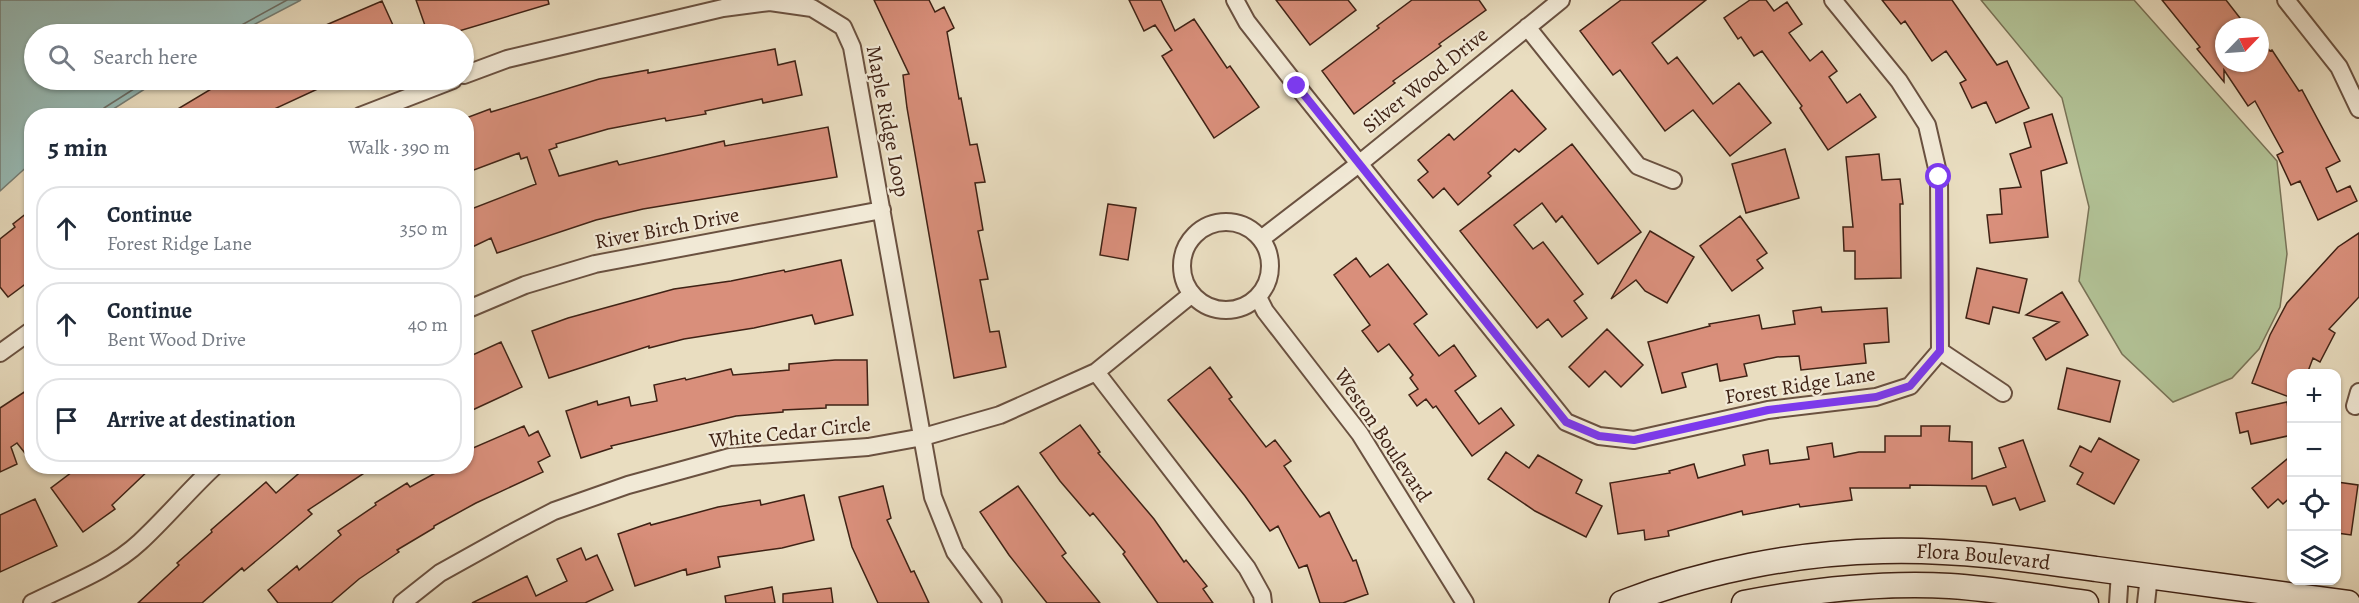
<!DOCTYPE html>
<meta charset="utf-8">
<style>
body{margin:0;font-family:Alegreya,serif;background:#f2f2f3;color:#1f2937}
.controls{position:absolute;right:18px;bottom:18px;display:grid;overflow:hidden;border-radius:12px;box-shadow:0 2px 4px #0004}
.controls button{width:54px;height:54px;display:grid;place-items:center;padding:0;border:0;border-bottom:2px solid #e0e1e3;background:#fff;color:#1f2937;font:30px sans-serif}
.compass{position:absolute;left:2215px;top:18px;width:54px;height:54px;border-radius:50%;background:#fff;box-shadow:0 2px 4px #0004;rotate:65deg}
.stop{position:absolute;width:18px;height:18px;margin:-14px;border:4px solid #7c3aed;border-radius:50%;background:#fff}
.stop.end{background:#7c3aed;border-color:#fff;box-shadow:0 2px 6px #0008}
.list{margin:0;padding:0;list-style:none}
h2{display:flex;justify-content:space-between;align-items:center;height:78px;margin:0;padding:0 24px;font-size:26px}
h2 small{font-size:20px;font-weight:400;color:#747a83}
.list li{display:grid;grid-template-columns:39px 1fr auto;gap:18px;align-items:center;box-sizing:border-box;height:84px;margin:0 12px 12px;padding:0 12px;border:2px solid #e0e1e3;border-radius:24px}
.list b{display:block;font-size:22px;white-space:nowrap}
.list p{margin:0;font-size:20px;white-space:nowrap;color:#747a83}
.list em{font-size:20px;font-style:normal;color:#747a83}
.icon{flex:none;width:33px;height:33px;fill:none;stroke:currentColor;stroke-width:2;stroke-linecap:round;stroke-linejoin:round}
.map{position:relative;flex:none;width:2359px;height:603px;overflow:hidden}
.search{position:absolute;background:#fff;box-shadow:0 2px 4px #0004;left:24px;top:24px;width:450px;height:66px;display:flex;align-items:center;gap:15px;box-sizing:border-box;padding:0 21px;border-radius:33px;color:#747a83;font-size:22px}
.panel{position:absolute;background:#fff;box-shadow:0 2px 4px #0004;left:24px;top:108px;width:450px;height:366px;border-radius:24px}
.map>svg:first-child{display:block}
</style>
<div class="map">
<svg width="2359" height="603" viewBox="0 0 2359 603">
<rect width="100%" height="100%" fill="#e9ddc0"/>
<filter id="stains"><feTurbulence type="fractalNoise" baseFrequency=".00333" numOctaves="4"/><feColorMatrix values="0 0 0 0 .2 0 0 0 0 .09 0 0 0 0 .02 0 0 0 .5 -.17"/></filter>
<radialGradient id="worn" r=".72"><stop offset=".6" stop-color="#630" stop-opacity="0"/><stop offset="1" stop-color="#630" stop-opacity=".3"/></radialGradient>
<path fill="#b2c296" stroke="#787256" stroke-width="1.5" d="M 1981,0 L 2134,0 L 2277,161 L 2287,254 L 2280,307 L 2259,349 L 2232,378 L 2173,402 L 2122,354 L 2079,281 L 2089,207 L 2062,98 Z"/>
<path fill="#97bbb6" stroke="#747e76" stroke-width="1.5" d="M 0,0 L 301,0 L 236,34 L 34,34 L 34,80 L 159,80 L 104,115 L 32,116 L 31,163 L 0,191 Z"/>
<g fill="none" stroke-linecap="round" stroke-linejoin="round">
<path stroke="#6b6e66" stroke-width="1.5" d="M 235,34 L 238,27 L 287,0
M 102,116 L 104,108 L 148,80"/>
</g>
<path fill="#d98f7b" stroke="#3f2215" stroke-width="1.5" d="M 416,0 L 548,0 L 549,4 L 449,34 L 428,34 Z
M 874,0 L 929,0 L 935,12 L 944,7 L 954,28 L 947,32 L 959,99 L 961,98 L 970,145 L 977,144 L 985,182 L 975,183 L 983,230 L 978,231 L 988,279 L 980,280 L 990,332 L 999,331 L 1006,367 L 954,378 L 907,108 L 903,75 L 909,74 Z
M 1129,0 L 1161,0 L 1175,31 L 1194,19 L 1227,68 L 1230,66 L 1259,107 L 1214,138 L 1162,56 L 1172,50 L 1155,25 L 1144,31 Z
M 1276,0 L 1348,0 L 1356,10 L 1310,45 Z
M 1412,0 L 1479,0 L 1486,10 L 1439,44 L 1441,46 L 1393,81 L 1395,83 L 1354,114 L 1322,71 L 1379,28 L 1377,26 Z
M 1621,0 L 1706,0 L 1652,43 L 1668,64 L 1677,57 L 1713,104 L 1739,83 L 1771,123 L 1730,156 L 1693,110 L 1665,131 L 1620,70 L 1613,75 L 1580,31 Z
M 1750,0 L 1766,0 L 1774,11 L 1787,2 L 1802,24 L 1789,33 L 1810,61 L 1822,51 L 1837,71 L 1829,77 L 1847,103 L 1860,94 L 1876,117 L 1828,150 L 1800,108 L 1802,106 L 1762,51 L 1754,56 L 1741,37 L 1738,39 L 1724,18 Z
M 1882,0 L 1952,0 L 1997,65 L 2007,61 L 2029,108 L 1996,123 L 1986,102 L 1972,108 L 1960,83 L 1966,80 L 1946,51 L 1932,61 L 1905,21 L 1901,24 Z
M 2162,0 L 2226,0 L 2247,27 L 2224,27 L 2224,63 L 2260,63 L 2260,39 L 2270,51 L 2272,50 L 2299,91 L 2302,90 L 2340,161 L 2326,168 L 2337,192 L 2350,186 L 2357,201 L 2318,220 L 2300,181 L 2291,185 L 2277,155 L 2283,152 L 2255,101 L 2248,106 L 2224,70 L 2224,82 L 2197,49 L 2200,47 Z
M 382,1 L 397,34 L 305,34 Z
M 775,49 L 778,65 L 795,61 L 802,95 L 763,103 L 762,99 L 705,111 L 706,114 L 666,121 L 665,118 L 608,129 L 556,144 L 557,147 L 549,150 L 559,176 L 617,161 L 619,165 L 724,141 L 725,146 L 828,127 L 837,177 L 643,209 L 596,220 L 497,253 L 491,238 L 466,250 L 466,211 L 536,184 L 527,157 L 521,159 L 519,153 L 466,173 L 466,118 L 490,109 L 491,112 L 599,79 L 648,70 L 648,73 Z
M 218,80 L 337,80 L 272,110 L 273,112 L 266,116 L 166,116 L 213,88 L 211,83 Z
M 1512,90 L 1546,129 L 1519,152 L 1515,149 L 1488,173 L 1491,176 L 1458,205 L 1444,188 L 1433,198 L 1418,180 L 1428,172 L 1418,160 L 1449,134 L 1454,140 Z
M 2052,114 L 2067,163 L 2041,171 L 2048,237 L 1990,243 L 1987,215 L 2002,214 L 2000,189 L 2021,187 L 2010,154 L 2031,147 L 2024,123 Z
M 1572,144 L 1641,232 L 1598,264 L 1562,216 L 1556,222 L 1542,203 L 1514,225 L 1533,249 L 1543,242 L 1583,294 L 1574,301 L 1587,318 L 1562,337 L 1548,319 L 1537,328 L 1460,231 Z
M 1785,149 L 1799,198 L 1746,213 L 1732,164 Z
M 1879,154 L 1882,180 L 1900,179 L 1903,204 L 1900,204 L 1901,278 L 1855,279 L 1855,251 L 1844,251 L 1843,227 L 1853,227 L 1846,157 Z
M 1108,204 L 1136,208 L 1128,260 L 1100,255 Z
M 32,209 L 32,279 L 8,297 L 0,287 L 0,239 L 15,227 L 13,224 Z
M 1740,216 L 1767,253 L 1757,260 L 1763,268 L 1732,291 L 1700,246 Z
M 1650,231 L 1694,257 L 1667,303 L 1645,291 L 1636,280 L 1611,299 Z
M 2359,233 L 2359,297 L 2329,329 L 2335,333 L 2320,362 L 2313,358 L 2307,374 L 2292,374 L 2292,398 L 2252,383 L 2270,335 L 2287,303 L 2338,247 Z
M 1356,258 L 1370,277 L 1388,264 L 1427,314 L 1414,324 L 1439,356 L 1454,345 L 1476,376 L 1455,391 L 1479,424 L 1501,408 L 1514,425 L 1472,456 L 1436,406 L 1433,408 L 1426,399 L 1417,406 L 1409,395 L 1418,389 L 1410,378 L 1413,375 L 1389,344 L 1378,352 L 1362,331 L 1370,325 L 1334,275 Z
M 841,260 L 853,315 L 815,324 L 812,315 L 754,328 L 684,339 L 649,348 L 649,346 L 549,378 L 532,331 L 568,318 L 674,289 L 731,281 L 784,270 L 785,272 Z
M 1977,268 L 2027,279 L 2019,313 L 1993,307 L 1989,324 L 1966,318 Z
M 2062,292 L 2088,335 L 2046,360 L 2033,338 L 2059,322 L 2026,315 Z
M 1821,307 L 1822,312 L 1887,308 L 1889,342 L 1864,344 L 1866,363 L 1801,370 L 1799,356 L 1777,357 L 1744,364 L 1747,376 L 1720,381 L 1717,364 L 1682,373 L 1686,387 L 1662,393 L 1648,342 L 1710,326 L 1709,324 L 1759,315 L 1762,329 L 1795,324 L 1793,311 Z
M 1607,329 L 1643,365 L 1621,387 L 1605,371 L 1589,387 L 1569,367 Z
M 501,342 L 522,387 L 466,413 L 466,358 Z
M 835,360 L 867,360 L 868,405 L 826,405 L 826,408 L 783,410 L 783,412 L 736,416 L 611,446 L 612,448 L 581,458 L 566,411 L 597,401 L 598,405 L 629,397 L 631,406 L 657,401 L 654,385 L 685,378 L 686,380 L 731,369 L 733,375 L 789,370 L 789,364 Z
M 1210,367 L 1232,397 L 1229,399 L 1266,447 L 1275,440 L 1291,461 L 1284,466 L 1320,517 L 1329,512 L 1353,561 L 1356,560 L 1368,594 L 1343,603 L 1320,603 L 1307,565 L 1299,568 L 1278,526 L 1270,531 L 1245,496 L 1168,400 Z
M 2067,368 L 2120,381 L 2110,422 L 2058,409 Z
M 32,387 L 32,462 L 17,443 L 11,447 L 17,464 L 0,472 L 0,408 Z
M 2287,402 L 2292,435 L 2251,444 L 2248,431 L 2240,433 L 2236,413 Z
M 1080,425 L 1100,452 L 1098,453 L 1154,519 L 1184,562 L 1186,560 L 1207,586 L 1203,589 L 1213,603 L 1158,603 L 1123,554 L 1125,552 L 1093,513 L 1090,516 L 1060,481 L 1040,453 Z
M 524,426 L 529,436 L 538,431 L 550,456 L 538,462 L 543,472 L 476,503 L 434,526 L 434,528 L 397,550 L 399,552 L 359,579 L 331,603 L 278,603 L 268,590 L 297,566 L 299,570 L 341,535 L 338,531 L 376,505 L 375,503 L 407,483 L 410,487 L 448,466 L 466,466 L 466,451 Z
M 1921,426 L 1950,426 L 1949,441 L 1972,442 L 1972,479 L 2006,467 L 1999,448 L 2023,440 L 2045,501 L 2020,510 L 2015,498 L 1993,505 L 1986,486 L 1910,485 L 1910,488 L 1850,488 L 1852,500 L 1800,507 L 1799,504 L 1743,515 L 1742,511 L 1668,531 L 1669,536 L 1645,540 L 1644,530 L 1618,534 L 1610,483 L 1670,473 L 1669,471 L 1694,464 L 1698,478 L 1745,465 L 1743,455 L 1768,450 L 1770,464 L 1809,459 L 1807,447 L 1832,443 L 1834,457 L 1859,452 L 1885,452 L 1885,436 L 1921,436 Z
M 2099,438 L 2139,460 L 2114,504 L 2077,484 L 2083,473 L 2070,466 L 2080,446 L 2091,452 Z
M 1506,452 L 1529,468 L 1538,455 L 1582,480 L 1576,493 L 1602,506 L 1586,537 L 1535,511 L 1488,479 Z
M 2292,455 L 2292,496 L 2283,504 L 2278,499 L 2268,508 L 2252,488 Z
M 80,466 L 153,466 L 112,505 L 115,509 L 83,532 L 51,488 Z
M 293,466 L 375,466 L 308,510 L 312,514 L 244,571 L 242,568 L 202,603 L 138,603 L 179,565 L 177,563 L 212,532 L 211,530 L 266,482 L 276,493 L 298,474 Z
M 2337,482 L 2358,485 L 2351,535 L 2337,533 Z
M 883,486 L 891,518 L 887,520 L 911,572 L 914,571 L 929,603 L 878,603 L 852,547 L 839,497 Z
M 1018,486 L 1066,553 L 1062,556 L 1100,603 L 1047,603 L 1009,555 L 980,512 Z
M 804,495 L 814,540 L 782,548 L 718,557 L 720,567 L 687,575 L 686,569 L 635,586 L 618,534 L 650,523 L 651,525 L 718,507 L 760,500 L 761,505 Z
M 35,499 L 57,546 L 0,572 L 0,515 Z
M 581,548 L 586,560 L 597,555 L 613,590 L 585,603 L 472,603 L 527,576 L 536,596 L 567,581 L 557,559 Z
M 772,587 L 775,603 L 726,603 L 725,596 Z
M 831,588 L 833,603 L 783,603 L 783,594 Z"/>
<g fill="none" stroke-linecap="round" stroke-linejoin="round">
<g stroke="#6a5140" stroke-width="20">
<path id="street" d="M 1235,0 L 1247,22 L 1297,86 L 1566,422 L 1599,436 L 1634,440 L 1768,410 L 1876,397 L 1910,386 L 1940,351 L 1939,177 L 1927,125 L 1899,81 L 1833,0
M 2286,0 L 2339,67 L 2359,109
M 1527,27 L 1638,166 L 1673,180
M 464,75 L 507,59 L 723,8 L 770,2 L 812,8 L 843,27 L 852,47 L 933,497 L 955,552 L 993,603
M 360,116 L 453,80
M1182 266a44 44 0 1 1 88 0a44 44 0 1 1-88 0Z
M 1261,239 L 1360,163 L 1561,0
M 1258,297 L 1265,311 L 1360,434 L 1465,603
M 466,310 L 525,285 L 595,264 L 882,210
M 1940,351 L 2003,393
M 0,353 L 32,330
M 1096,372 L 1247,568 L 1262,595 L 1263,603
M 2355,406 L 2359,392
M 32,603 C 68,585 110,570 140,542 C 166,518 189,490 215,466
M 402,603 L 440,573 L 510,534 L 554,511 L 628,485 L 730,457 L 868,447 L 923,437 L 1000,415 L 1096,372 L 1192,294
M 2118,603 L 2120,572
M 2146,603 L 2149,576"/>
</g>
<g stroke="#3f2215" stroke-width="27">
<g id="secondary">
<path id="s1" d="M 1622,603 C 1704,571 1795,553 1883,551 C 1955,549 2025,559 2096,569 C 2180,580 2264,592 2348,603"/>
<path d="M 1744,603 C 1812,590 1881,582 1950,586 C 1995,589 2041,597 2086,603"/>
</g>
</g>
<use href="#street" stroke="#f1e9d6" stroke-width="16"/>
<use href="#secondary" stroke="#f1e9d6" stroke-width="24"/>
</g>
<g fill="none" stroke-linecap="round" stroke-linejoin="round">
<path stroke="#7c3aed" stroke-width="8" d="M 1297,86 L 1566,422 L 1599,436 L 1634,440 L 1768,410 L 1876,397 L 1910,386 L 1940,351 L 1939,177"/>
</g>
<g text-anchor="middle" stroke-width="4.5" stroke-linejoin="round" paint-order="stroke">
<g font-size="21" fill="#3f2215" stroke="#f1e9d6">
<text transform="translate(1425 80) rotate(-39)" y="7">Silver Wood Drive</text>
<text transform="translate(888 121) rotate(79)" y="7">Maple Ridge Loop</text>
<text transform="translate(667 228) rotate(-11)" y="7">River Birch Drive</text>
<text transform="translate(1800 385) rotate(-9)" y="7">Forest Ridge Lane</text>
<text transform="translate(790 432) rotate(-6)" y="7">White Cedar Circle</text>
<text transform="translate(1383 435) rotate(56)" y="7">Weston Boulevard</text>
<text dy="7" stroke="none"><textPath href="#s1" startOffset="368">Flora Boulevard</textPath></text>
</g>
</g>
<rect width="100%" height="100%" filter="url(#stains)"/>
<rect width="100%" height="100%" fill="url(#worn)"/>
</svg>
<div class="controls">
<button>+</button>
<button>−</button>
<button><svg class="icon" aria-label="locate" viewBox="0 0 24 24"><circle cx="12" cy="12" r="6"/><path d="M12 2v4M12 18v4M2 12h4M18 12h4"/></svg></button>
<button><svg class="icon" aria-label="layers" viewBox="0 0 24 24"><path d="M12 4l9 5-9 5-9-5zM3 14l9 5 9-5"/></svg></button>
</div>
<svg class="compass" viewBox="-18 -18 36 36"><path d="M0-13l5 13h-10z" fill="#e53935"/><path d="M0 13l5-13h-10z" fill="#747a83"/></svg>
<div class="stop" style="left:1939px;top:177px"></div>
<div class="stop end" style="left:1297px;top:86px"></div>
<div class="search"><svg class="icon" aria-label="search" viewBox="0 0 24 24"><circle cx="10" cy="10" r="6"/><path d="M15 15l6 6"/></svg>Search here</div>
<section class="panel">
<h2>5 min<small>Walk · 390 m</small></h2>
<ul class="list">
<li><svg class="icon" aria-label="ahead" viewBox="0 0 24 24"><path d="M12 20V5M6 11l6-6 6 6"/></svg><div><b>Continue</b><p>Forest Ridge Lane</p></div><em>350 m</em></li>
<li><svg class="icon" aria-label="ahead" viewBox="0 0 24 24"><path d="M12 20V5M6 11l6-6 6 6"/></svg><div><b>Continue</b><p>Bent Wood Drive</p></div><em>40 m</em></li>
<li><svg class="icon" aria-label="arrive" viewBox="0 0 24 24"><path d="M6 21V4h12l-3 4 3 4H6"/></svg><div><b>Arrive at destination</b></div></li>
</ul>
</section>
</div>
